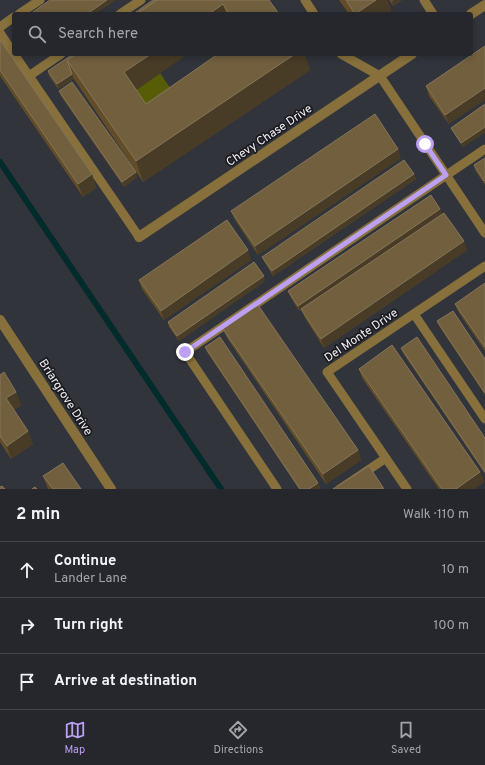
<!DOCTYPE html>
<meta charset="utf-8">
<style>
body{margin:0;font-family:Overpass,sans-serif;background:#323338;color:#f1f3f6}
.stop{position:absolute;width:12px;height:12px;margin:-9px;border:3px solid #bca0f2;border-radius:50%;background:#fff}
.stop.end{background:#bca0f2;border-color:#fff;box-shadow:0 1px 4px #0008}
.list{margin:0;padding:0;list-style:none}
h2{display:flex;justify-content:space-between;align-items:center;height:52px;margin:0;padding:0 16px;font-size:17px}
h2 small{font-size:13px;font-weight:400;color:#a4a5a9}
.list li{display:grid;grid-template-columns:26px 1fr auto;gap:12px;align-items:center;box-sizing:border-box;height:56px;padding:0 16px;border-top:1px solid #424448}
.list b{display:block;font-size:15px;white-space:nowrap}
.list p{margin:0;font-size:13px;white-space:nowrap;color:#a4a5a9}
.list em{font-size:13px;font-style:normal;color:#a4a5a9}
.icon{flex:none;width:22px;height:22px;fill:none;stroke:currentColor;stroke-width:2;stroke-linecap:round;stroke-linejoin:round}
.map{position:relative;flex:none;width:485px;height:489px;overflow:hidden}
.search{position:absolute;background:#26272c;box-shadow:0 2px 6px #0003;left:12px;right:12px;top:12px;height:44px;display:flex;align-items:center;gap:10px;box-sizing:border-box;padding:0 14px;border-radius:4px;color:#a4a5a9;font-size:15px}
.sheet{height:220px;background:#26272c}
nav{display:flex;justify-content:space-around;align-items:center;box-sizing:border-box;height:56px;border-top:1px solid #424448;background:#26272c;font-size:11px;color:#a4a5a9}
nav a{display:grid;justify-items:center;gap:2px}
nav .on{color:#bca0f2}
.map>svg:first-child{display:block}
</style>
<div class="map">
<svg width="485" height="489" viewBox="0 0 485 489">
<rect width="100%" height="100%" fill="#32343b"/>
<path fill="#575c06" d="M 160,73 L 181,104 L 154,124 L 132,93 Z"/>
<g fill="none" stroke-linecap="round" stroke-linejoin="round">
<path stroke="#022b2c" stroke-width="6" d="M 0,162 L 221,489"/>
<path stroke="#87703c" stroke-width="9" d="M 305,0 L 314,14
M 424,0 L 433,14
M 19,14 L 40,0
M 120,14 L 141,0
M 0,27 L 14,17
M 0,33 L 14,54
M 14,54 L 139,237
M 341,54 L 380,76 L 485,233
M 29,76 L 61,54
M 414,314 L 485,419
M 277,489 L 185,352 L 485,149
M 340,489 L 386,458
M 407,489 L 327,372 L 485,266"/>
<path stroke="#87703c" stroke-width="10" d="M 471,14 L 485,5
M 139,237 L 412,54
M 0,320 L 111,489"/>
</g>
<path fill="#624d28" d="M 269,0 L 279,14 L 133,14 Z
M 339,0 L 387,0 L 392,14 L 349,14 Z
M 389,0 L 402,0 L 393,6 Z
M 0,40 L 92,174 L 96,188 L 83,197 L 0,76 Z
M 485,46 L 449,124 L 429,96 L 426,86 Z
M 73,54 L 136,89 L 146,104 L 218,54 L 304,54 L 310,70 L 143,182 L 74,79 L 58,89 L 49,76 L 48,71 Z
M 59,91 L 137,177 L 124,187 L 61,96 Z
M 485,104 L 463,147 L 453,132 L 451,128 Z
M 401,158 L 258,255 L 235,220 L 231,211 Z
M 485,158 L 485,185 L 475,170 L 474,165 Z
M 414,174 L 416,179 L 273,276 L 264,261 L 262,257 Z
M 440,209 L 442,214 L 365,266 L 467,250 L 324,348 L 305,318 L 301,309 L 299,311 L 290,296 L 288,291 Z
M 251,260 L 164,320 L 142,289 L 139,280 Z
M 265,281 L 179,341 L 169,327 L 168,322 Z
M 485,283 L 485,351 L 459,313 L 455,304 Z
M 437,321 L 485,359 L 485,395 L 439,326 Z
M 223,329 L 358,450 L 361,460 L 326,484 L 227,338 Z
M 205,347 L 318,483 L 320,488 L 318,489 L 299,489 L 207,352 Z
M 401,348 L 485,438 L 485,474 L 403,353 Z
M 359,369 L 480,472 L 484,482 L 473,489 L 439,489 L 362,378 Z
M 0,375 L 16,392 L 21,405 L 14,410 L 33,444 L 11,459 L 0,442 Z
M 43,476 L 81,489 L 48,489 Z"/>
<path fill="#483c26" d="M 107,0 L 116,0 L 95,14 L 87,14 Z
M 376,0 L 387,0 L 392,14 L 355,14 Z
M 394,0 L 402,0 L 393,6 L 392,2 Z
M 223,4 L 226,14 L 209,14 Z
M 151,54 L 188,54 L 132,93 L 124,72 Z
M 295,54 L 304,54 L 310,70 L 143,182 L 136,161 Z
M 72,74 L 74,79 L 58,89 L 57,84 Z
M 485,88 L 485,100 L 449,124 L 445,115 Z
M 485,127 L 485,133 L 463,147 L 461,143 Z
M 398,149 L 401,158 L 258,255 L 255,246 Z
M 136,172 L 137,177 L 124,187 L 122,182 Z
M 92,174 L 96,188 L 83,197 L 78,184 Z
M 414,174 L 416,179 L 273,276 L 272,271 Z
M 440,209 L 442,214 L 299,311 L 298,306 Z
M 464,241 L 467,250 L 324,348 L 321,339 Z
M 248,250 L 251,260 L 164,320 L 161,311 Z
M 264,276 L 265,281 L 179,341 L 177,336 Z
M 16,392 L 21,405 L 11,412 L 6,398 Z
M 28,431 L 33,444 L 11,459 L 7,446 Z
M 358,450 L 361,460 L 326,484 L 323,474 Z
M 480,472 L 484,482 L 473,489 L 456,489 Z
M 318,483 L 320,488 L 318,489 L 309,489 Z"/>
<path fill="#715f3e" stroke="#85765b" d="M 50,0 L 107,0 L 87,14 L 30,14 Z
M 153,0 L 157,0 L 136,14 L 133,14 Z
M 157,0 L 269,0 L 279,14 L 229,14 L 223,4 L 209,14 L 136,14 Z
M 346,0 L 376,0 L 355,14 Z
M 0,40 L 92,174 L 78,184 L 0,70 Z
M 485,46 L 485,88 L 445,115 L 426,86 Z
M 73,54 L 76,54 L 67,60 L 72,74 L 57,84 L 48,71 Z
M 76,54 L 151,54 L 124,72 L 146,104 L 218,54 L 295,54 L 136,161 L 67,60 Z
M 72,82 L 136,172 L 122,182 L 59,91 Z
M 485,104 L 485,127 L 461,143 L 451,128 Z
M 375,114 L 398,149 L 255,246 L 231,211 Z
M 485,158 L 485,180 L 484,181 L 474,165 Z
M 404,160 L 414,174 L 272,271 L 262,257 Z
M 431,195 L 440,209 L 298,306 L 288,291 Z
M 444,213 L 464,241 L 321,339 L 301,309 Z
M 227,220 L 248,250 L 161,311 L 139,280 Z
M 254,262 L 264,276 L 177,336 L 168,322 Z
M 485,283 L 485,347 L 455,304 Z
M 258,305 L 358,450 L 323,474 L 223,329 Z
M 453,311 L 485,359 L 485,393 L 437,321 Z
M 220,337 L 318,483 L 309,489 L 300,489 L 205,347 Z
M 417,337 L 485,438 L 485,472 L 401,348 Z
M 392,345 L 480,472 L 456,489 L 442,489 L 359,369 Z
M 4,372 L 16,392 L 6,398 L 28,431 L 7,446 L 0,436 L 0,375 Z
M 63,463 L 81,489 L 53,489 L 43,476 Z
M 369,466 L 384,489 L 333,489 Z
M 2,486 L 5,489 L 0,489 L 0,487 Z
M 35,487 L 37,489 L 32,489 Z"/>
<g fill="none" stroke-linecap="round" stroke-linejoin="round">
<path stroke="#bca0f2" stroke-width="5" d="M 185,352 L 446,175 L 425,144"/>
</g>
<g text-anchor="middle" stroke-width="3.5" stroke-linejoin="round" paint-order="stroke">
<g font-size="12" fill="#f0f1f6" stroke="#1b1b1f">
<text transform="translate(269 135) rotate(-34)" y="4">Chevy Chase Drive</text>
<text transform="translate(361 335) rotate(-34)" y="4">Del Monte Drive</text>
<text transform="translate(66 397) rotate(57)" y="4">Briargrove Drive</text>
</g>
</g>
</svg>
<div class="stop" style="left:425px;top:144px"></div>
<div class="stop end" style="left:185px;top:352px"></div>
<div class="search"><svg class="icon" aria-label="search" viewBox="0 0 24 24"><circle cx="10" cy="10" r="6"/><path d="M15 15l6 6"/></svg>Search here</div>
</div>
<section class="sheet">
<h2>2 min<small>Walk · 110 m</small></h2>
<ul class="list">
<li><svg class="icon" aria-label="ahead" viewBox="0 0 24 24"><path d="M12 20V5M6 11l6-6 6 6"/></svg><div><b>Continue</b><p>Lander Lane</p></div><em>10 m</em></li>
<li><svg class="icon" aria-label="right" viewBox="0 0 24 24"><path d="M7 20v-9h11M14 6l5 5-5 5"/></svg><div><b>Turn right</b></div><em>100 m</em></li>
<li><svg class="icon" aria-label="arrive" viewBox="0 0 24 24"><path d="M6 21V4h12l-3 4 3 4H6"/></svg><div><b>Arrive at destination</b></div></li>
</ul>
</section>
<nav>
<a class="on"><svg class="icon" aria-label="map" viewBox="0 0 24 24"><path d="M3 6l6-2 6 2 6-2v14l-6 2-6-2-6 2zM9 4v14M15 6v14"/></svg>Map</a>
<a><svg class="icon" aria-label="directions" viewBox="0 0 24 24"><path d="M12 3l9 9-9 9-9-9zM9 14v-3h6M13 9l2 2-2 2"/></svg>Directions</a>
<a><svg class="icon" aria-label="saved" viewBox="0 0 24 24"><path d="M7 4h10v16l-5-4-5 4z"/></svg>Saved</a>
</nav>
